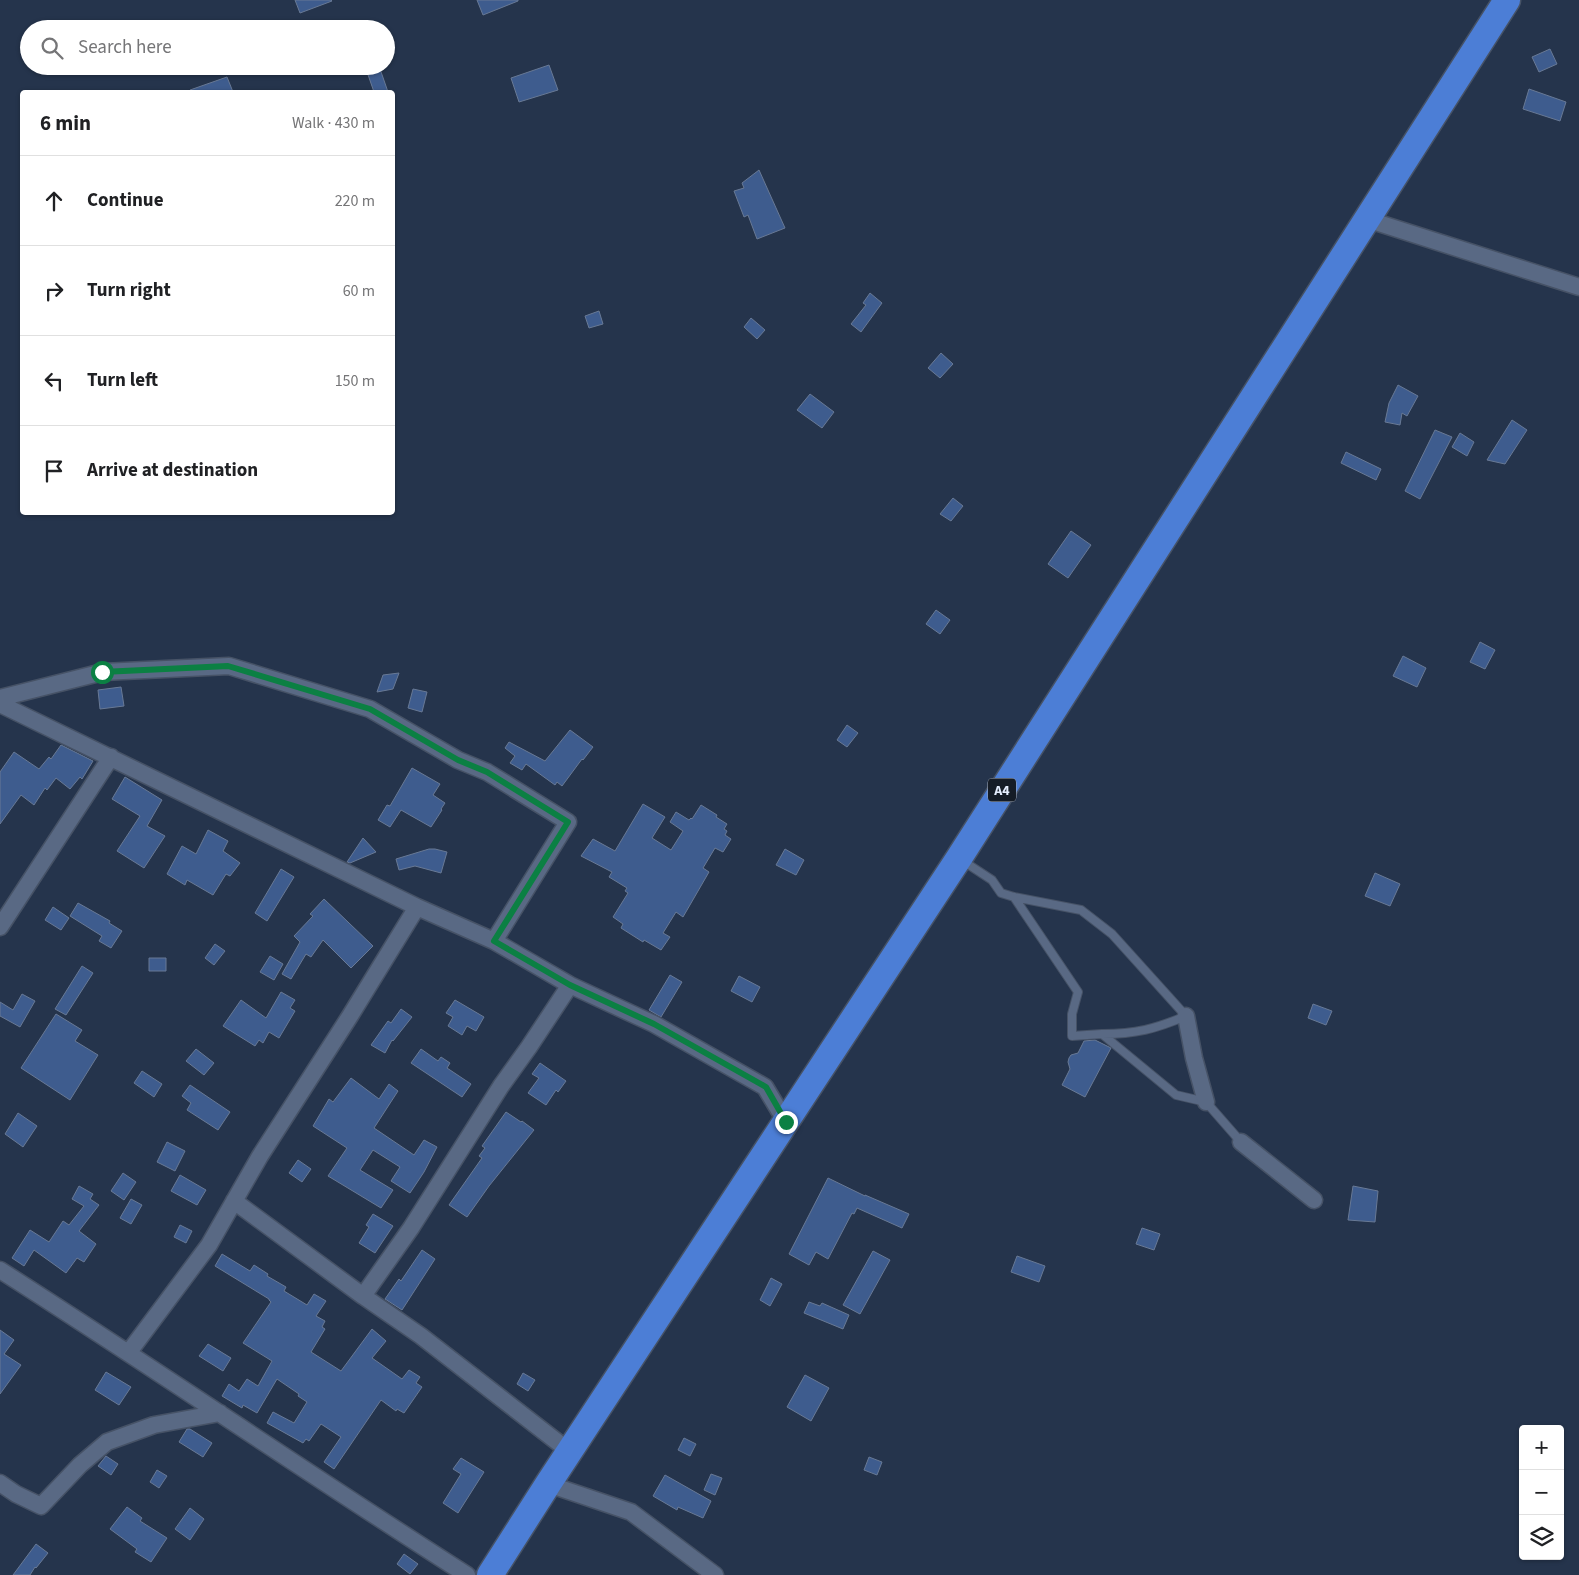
<!DOCTYPE html>
<meta charset="utf-8">
<style>
body{margin:0;font-family:"Source Sans 3",sans-serif;background:#f2f2f2;color:#202124}
.controls{position:absolute;right:15px;bottom:15px;display:grid;overflow:hidden;border-radius:5px;box-shadow:0 1px 4px #0004}
.controls button{width:45px;height:45px;display:grid;place-items:center;padding:0;border:0;border-bottom:1px solid #e0e0e0;background:#fff;color:#202124;font:25px sans-serif}
.stop{position:absolute;width:15px;height:15px;margin:-11px;border:4px solid #0b8043;border-radius:50%;background:#fff}
.stop.end{background:#0b8043;border-color:#fff;box-shadow:0 1px 5px #0008}
.list{margin:0;padding:0;list-style:none}
h2{display:flex;justify-content:space-between;align-items:center;height:65px;margin:0;padding:0 20px;font-size:21px}
h2 small{font-size:16px;font-weight:400;color:#757577}
.list li{display:grid;grid-template-columns:32px 1fr auto;gap:15px;align-items:center;box-sizing:border-box;height:90px;padding:0 20px;border-top:1px solid #e0e0e0}
.list b{display:block;font-size:19px;white-space:nowrap}
.list em{font-size:16px;font-style:normal;color:#757577}
.icon{flex:none;width:28px;height:28px;fill:none;stroke:currentColor;stroke-width:2;stroke-linecap:round;stroke-linejoin:round}
.map{position:relative;flex:none;width:1579px;height:1575px;overflow:hidden}
.search{position:absolute;background:#fff;box-shadow:0 1px 4px #0004;left:20px;top:20px;width:375px;height:55px;display:flex;align-items:center;gap:12px;box-sizing:border-box;padding:0 18px;border-radius:28px;color:#757577;font-size:19px}
.panel{position:absolute;background:#fff;box-shadow:0 1px 4px #0004;left:20px;top:90px;width:375px;height:425px;border-radius:5px}
.map>svg:first-child{display:block}
</style>
<div class="map">
<svg width="1579" height="1575" viewBox="0 0 1579 1575">
<rect width="100%" height="100%" fill="#25344c"/>
<path fill="#3e5c8e" stroke="#687995" d="M 295,0 L 331,0 L 332,1 L 300,13 Z
M 477,0 L 518,0 L 518,1 L 483,15 Z
M 1550,49 L 1557,64 L 1539,72 L 1532,57 Z
M 549,65 L 558,90 L 519,102 L 511,78 Z
M 365,66 L 379,66 L 388,92 L 374,92 Z
M 227,77 L 233,92 L 190,92 L 190,90 Z
M 1529,89 L 1566,102 L 1560,121 L 1523,109 Z
M 759,170 L 785,228 L 757,239 L 748,215 L 744,217 L 734,191 L 744,188 L 742,183 Z
M 870,293 L 882,303 L 861,332 L 851,324 L 866,305 L 863,303 Z
M 599,311 L 603,324 L 589,328 L 585,316 Z
M 751,318 L 765,330 L 757,339 L 744,327 Z
M 941,353 L 953,364 L 940,378 L 928,368 Z
M 1398,385 L 1418,396 L 1407,416 L 1402,413 L 1400,425 L 1385,422 L 1389,403 Z
M 810,394 L 834,412 L 822,428 L 797,410 Z
M 1512,420 L 1527,430 L 1505,464 L 1487,460 Z
M 1435,430 L 1452,437 L 1420,499 L 1405,491 Z
M 1460,433 L 1474,442 L 1467,456 L 1452,447 Z
M 1346,452 L 1381,469 L 1376,480 L 1341,463 Z
M 953,498 L 963,506 L 951,521 L 940,514 Z
M 1071,531 L 1091,545 L 1068,578 L 1048,564 Z
M 936,610 L 950,620 L 940,634 L 926,624 Z
M 1480,642 L 1495,650 L 1485,669 L 1470,662 Z
M 1403,656 L 1426,668 L 1417,687 L 1393,676 Z
M 399,673 L 393,689 L 377,692 L 383,675 Z
M 121,687 L 124,706 L 100,709 L 98,690 Z
M 413,689 L 427,692 L 422,712 L 408,708 Z
M 847,725 L 858,733 L 847,747 L 837,740 Z
M 570,730 L 593,747 L 583,760 L 582,759 L 562,786 L 557,782 L 555,785 L 526,764 L 522,770 L 510,763 L 515,756 L 505,748 L 509,742 L 545,761 Z
M 61,745 L 93,761 L 82,779 L 80,777 L 70,789 L 56,778 L 47,790 L 45,788 L 34,805 L 21,795 L 0,824 L 0,772 L 14,752 L 39,769 L 49,757 L 51,759 Z
M 412,768 L 440,784 L 433,795 L 445,803 L 441,809 L 442,810 L 431,827 L 401,810 L 390,827 L 378,820 L 387,805 L 390,806 Z
M 125,777 L 162,800 L 147,826 L 165,836 L 144,868 L 117,851 L 140,816 L 112,799 Z
M 643,804 L 665,817 L 652,838 L 671,850 L 683,831 L 670,822 L 676,812 L 689,820 L 691,818 L 692,819 L 701,805 L 717,815 L 716,817 L 727,824 L 724,829 L 727,831 L 725,835 L 731,839 L 723,852 L 715,848 L 703,868 L 709,872 L 683,917 L 676,912 L 663,933 L 670,937 L 661,950 L 644,940 L 643,942 L 621,928 L 623,924 L 613,917 L 628,893 L 625,891 L 627,888 L 609,877 L 612,872 L 581,856 L 593,839 L 615,851 Z
M 208,830 L 228,841 L 223,851 L 240,863 L 230,876 L 226,874 L 213,895 L 187,880 L 185,885 L 167,874 L 182,846 L 196,854 Z
M 363,838 L 376,852 L 350,863 L 347,862 Z
M 429,849 L 435,849 L 447,852 L 441,873 L 415,866 L 399,870 L 396,859 Z
M 785,849 L 804,860 L 796,875 L 776,865 Z
M 281,869 L 294,877 L 267,921 L 255,913 Z
M 1375,873 L 1400,884 L 1390,906 L 1365,896 Z
M 324,899 L 373,946 L 351,968 L 323,940 L 311,957 L 306,954 L 291,979 L 282,974 L 300,942 L 294,936 L 313,916 L 310,914 Z
M 78,903 L 110,921 L 109,923 L 122,931 L 111,948 L 99,941 L 102,936 L 70,916 Z
M 53,907 L 69,918 L 61,930 L 45,920 Z
M 215,944 L 225,951 L 214,965 L 205,958 Z
M 270,956 L 283,964 L 274,980 L 260,972 Z
M 149,958 L 166,958 L 166,971 L 149,971 Z
M 82,966 L 93,973 L 66,1015 L 55,1009 Z
M 670,975 L 682,982 L 661,1017 L 649,1010 Z
M 739,976 L 760,987 L 752,1002 L 731,991 Z
M 281,992 L 295,1000 L 290,1008 L 295,1011 L 279,1038 L 269,1032 L 263,1043 L 259,1040 L 255,1046 L 223,1026 L 241,1000 L 266,1018 Z
M 22,994 L 35,1001 L 20,1027 L 0,1016 L 0,1002 L 13,1010 Z
M 455,1000 L 484,1017 L 476,1031 L 467,1026 L 462,1035 L 448,1026 L 453,1017 L 446,1013 Z
M 1313,1004 L 1332,1011 L 1326,1025 L 1308,1018 Z
M 401,1009 L 412,1017 L 393,1041 L 392,1040 L 385,1053 L 371,1045 L 388,1021 L 391,1023 Z
M 56,1014 L 82,1030 L 75,1041 L 98,1055 L 70,1100 L 21,1068 Z
M 1095,1040 L 1111,1048 L 1085,1097 L 1062,1085 L 1070,1069 L 1068,1062 L 1069,1058 L 1071,1055 L 1078,1053 L 1084,1041 Z
M 196,1049 L 214,1063 L 204,1075 L 186,1061 Z
M 421,1049 L 438,1061 L 441,1057 L 450,1063 L 447,1068 L 471,1084 L 462,1097 L 411,1063 Z
M 540,1063 L 566,1081 L 558,1092 L 556,1090 L 546,1105 L 528,1093 L 539,1078 L 532,1074 Z
M 142,1071 L 162,1084 L 154,1097 L 134,1083 Z
M 351,1078 L 379,1099 L 389,1084 L 398,1091 L 374,1128 L 414,1155 L 424,1140 L 437,1147 L 424,1172 L 410,1193 L 391,1181 L 400,1167 L 373,1150 L 360,1170 L 393,1190 L 381,1208 L 328,1176 L 347,1148 L 313,1126 L 329,1099 L 333,1102 Z
M 190,1085 L 230,1112 L 218,1130 L 187,1110 L 191,1103 L 182,1096 Z
M 506,1112 L 521,1122 L 522,1121 L 534,1130 L 489,1186 L 467,1217 L 449,1205 L 482,1158 L 479,1156 L 485,1148 L 482,1146 Z
M 18,1113 L 37,1126 L 23,1147 L 5,1134 Z
M 167,1142 L 185,1151 L 175,1171 L 157,1162 Z
M 298,1160 L 311,1169 L 302,1182 L 289,1173 Z
M 123,1173 L 136,1182 L 124,1200 L 111,1191 Z
M 180,1175 L 206,1190 L 197,1205 L 171,1191 Z
M 828,1178 L 865,1196 L 865,1195 L 909,1214 L 902,1228 L 857,1208 L 854,1214 L 852,1213 L 828,1259 L 816,1252 L 809,1265 L 789,1254 Z
M 79,1186 L 93,1194 L 90,1199 L 99,1205 L 79,1231 L 96,1244 L 84,1262 L 77,1258 L 66,1273 L 34,1250 L 24,1266 L 12,1258 L 30,1230 L 49,1242 L 63,1221 L 69,1225 L 84,1206 L 72,1199 Z
M 1353,1186 L 1378,1191 L 1375,1222 L 1348,1220 Z
M 131,1199 L 142,1205 L 131,1224 L 120,1218 Z
M 373,1214 L 393,1226 L 375,1253 L 359,1243 L 369,1227 L 366,1225 Z
M 180,1225 L 192,1231 L 186,1243 L 174,1237 Z
M 1142,1228 L 1160,1234 L 1154,1250 L 1136,1244 Z
M 422,1250 L 435,1259 L 402,1310 L 385,1299 L 399,1279 L 401,1281 Z
M 873,1251 L 890,1260 L 860,1314 L 843,1305 Z
M 222,1254 L 250,1271 L 254,1265 L 268,1274 L 267,1276 L 286,1287 L 284,1291 L 307,1305 L 314,1294 L 326,1301 L 316,1316 L 325,1321 L 322,1327 L 325,1329 L 311,1352 L 341,1371 L 372,1329 L 386,1341 L 372,1358 L 402,1379 L 409,1370 L 420,1377 L 416,1383 L 422,1387 L 404,1413 L 397,1409 L 396,1411 L 381,1400 L 334,1469 L 324,1462 L 341,1437 L 321,1424 L 309,1441 L 306,1439 L 303,1443 L 267,1423 L 273,1412 L 294,1423 L 307,1402 L 298,1396 L 299,1394 L 277,1379 L 257,1413 L 243,1405 L 242,1408 L 222,1396 L 229,1384 L 239,1391 L 247,1379 L 258,1386 L 272,1361 L 243,1343 L 271,1302 L 269,1300 L 269,1299 L 215,1266 Z
M 1017,1256 L 1045,1266 L 1039,1282 L 1011,1272 Z
M 771,1278 L 782,1284 L 770,1306 L 760,1300 Z
M 809,1302 L 820,1306 L 822,1303 L 849,1315 L 843,1329 L 804,1313 Z
M 0,1330 L 14,1340 L 4,1354 L 21,1365 L 0,1394 Z
M 208,1344 L 231,1358 L 223,1371 L 199,1356 Z
M 106,1372 L 131,1387 L 119,1405 L 95,1390 Z
M 523,1373 L 535,1380 L 528,1391 L 517,1384 Z
M 805,1375 L 829,1388 L 811,1421 L 787,1407 Z
M 187,1429 L 190,1429 L 212,1443 L 203,1457 L 179,1442 Z
M 684,1438 L 696,1444 L 690,1456 L 678,1450 Z
M 106,1456 L 118,1464 L 111,1475 L 98,1466 Z
M 869,1457 L 882,1462 L 877,1475 L 864,1470 Z
M 461,1458 L 484,1472 L 458,1513 L 443,1503 L 461,1474 L 453,1469 Z
M 157,1470 L 167,1476 L 159,1488 L 150,1482 Z
M 711,1474 L 722,1478 L 715,1495 L 704,1490 Z
M 665,1475 L 711,1501 L 703,1518 L 678,1507 L 677,1510 L 653,1496 Z
M 127,1507 L 142,1518 L 140,1521 L 167,1538 L 151,1562 L 135,1552 L 137,1549 L 110,1529 Z
M 190,1508 L 204,1519 L 190,1540 L 175,1529 Z
M 36,1544 L 48,1553 L 36,1568 L 35,1567 L 30,1575 L 13,1575 Z
M 404,1554 L 418,1564 L 410,1574 L 397,1564 Z"/>
<g fill="none" stroke-linecap="round" stroke-linejoin="round">
<g stroke="#465266" stroke-width="10">
<path id="service" d="M 963,861 L 992,880 L 1001,893 L 1014,897 L 1081,910 L 1112,934 L 1186,1016 C 1155,1029 1136,1034 1102,1034
M 1014,897 L 1078,992 L 1072,1014 L 1072,1036 L 1102,1034 L 1176,1095 L 1206,1102 L 1241,1142"/>
</g>
<g stroke="#465266" stroke-width="19">
<path id="minor" d="M 1366,219 L 1579,287
M 0,698 L 103,672 L 229,666 L 370,709 L 458,760 L 487,772 L 568,822 L 494,941
M 0,704 L 417,907 L 494,941 L 570,985 L 654,1024 L 765,1087 L 786,1122
M 0,927 L 111,757
M 1186,1016 L 1194,1058 L 1206,1102
M 1241,1142 L 1314,1200
M 234,1201 L 363,1296
M 0,1270 C 157,1370 310,1475 467,1575
M 129,1352 L 209,1245 L 260,1156 L 350,1016 L 417,907
M 569,1451 L 421,1336 L 363,1296 L 411,1228 L 501,1086 L 529,1047 L 570,985
M 0,1483 L 16,1494 L 41,1506 L 80,1465 L 107,1442 L 154,1425 L 220,1413
M 548,1484 L 631,1512 L 715,1575"/>
</g>
<g stroke="#465266" stroke-width="29">
<path id="trunk" d="M 490,1575 L 548,1484 L 959,858 L 1507,0"/>
</g>
<use href="#service" stroke="#596984" stroke-width="8"/>
<use href="#minor" stroke="#596984" stroke-width="16"/>
<use href="#trunk" stroke="#4c7ed6" stroke-width="26"/>
</g>
<g fill="none" stroke-linecap="round" stroke-linejoin="round">
<path stroke="#0b8043" stroke-width="6" d="M 102,672 L 228,666 L 370,709 L 458,760 L 487,772 L 568,822 L 494,941 L 570,985 L 654,1024 L 766,1087 L 786,1122"/>
</g>
<g text-anchor="middle" stroke-width="4" stroke-linejoin="round" paint-order="stroke">
<rect fill="#151c26" stroke="#a6aebc" stroke-width="1" x="988" y="778.5" width="28" height="23" rx="4"/>
<g font-size="14" font-weight="bold" fill="#e4edfd">
<text x="1002" y="795">A4</text>
</g>
</g>
</svg>
<div class="controls">
<button>+</button>
<button>−</button>
<button><svg class="icon" aria-label="layers" viewBox="0 0 24 24"><path d="M12 4l9 5-9 5-9-5zM3 14l9 5 9-5"/></svg></button>
</div>
<div class="stop" style="left:102px;top:672px"></div>
<div class="stop end" style="left:786px;top:1122px"></div>
<div class="search"><svg class="icon" aria-label="search" viewBox="0 0 24 24"><circle cx="10" cy="10" r="6"/><path d="M15 15l6 6"/></svg>Search here</div>
<section class="panel">
<h2>6 min<small>Walk · 430 m</small></h2>
<ul class="list">
<li><svg class="icon" aria-label="ahead" viewBox="0 0 24 24"><path d="M12 20V5M6 11l6-6 6 6"/></svg><div><b>Continue</b></div><em>220 m</em></li>
<li><svg class="icon" aria-label="right" viewBox="0 0 24 24"><path d="M7 20v-9h11M14 6l5 5-5 5"/></svg><div><b>Turn right</b></div><em>60 m</em></li>
<li><svg class="icon" aria-label="left" viewBox="0 0 24 24"><path d="M17 20v-9H6M10 6l-5 5 5 5"/></svg><div><b>Turn left</b></div><em>150 m</em></li>
<li><svg class="icon" aria-label="arrive" viewBox="0 0 24 24"><path d="M6 21V4h12l-3 4 3 4H6"/></svg><div><b>Arrive at destination</b></div></li>
</ul>
</section>
</div>
